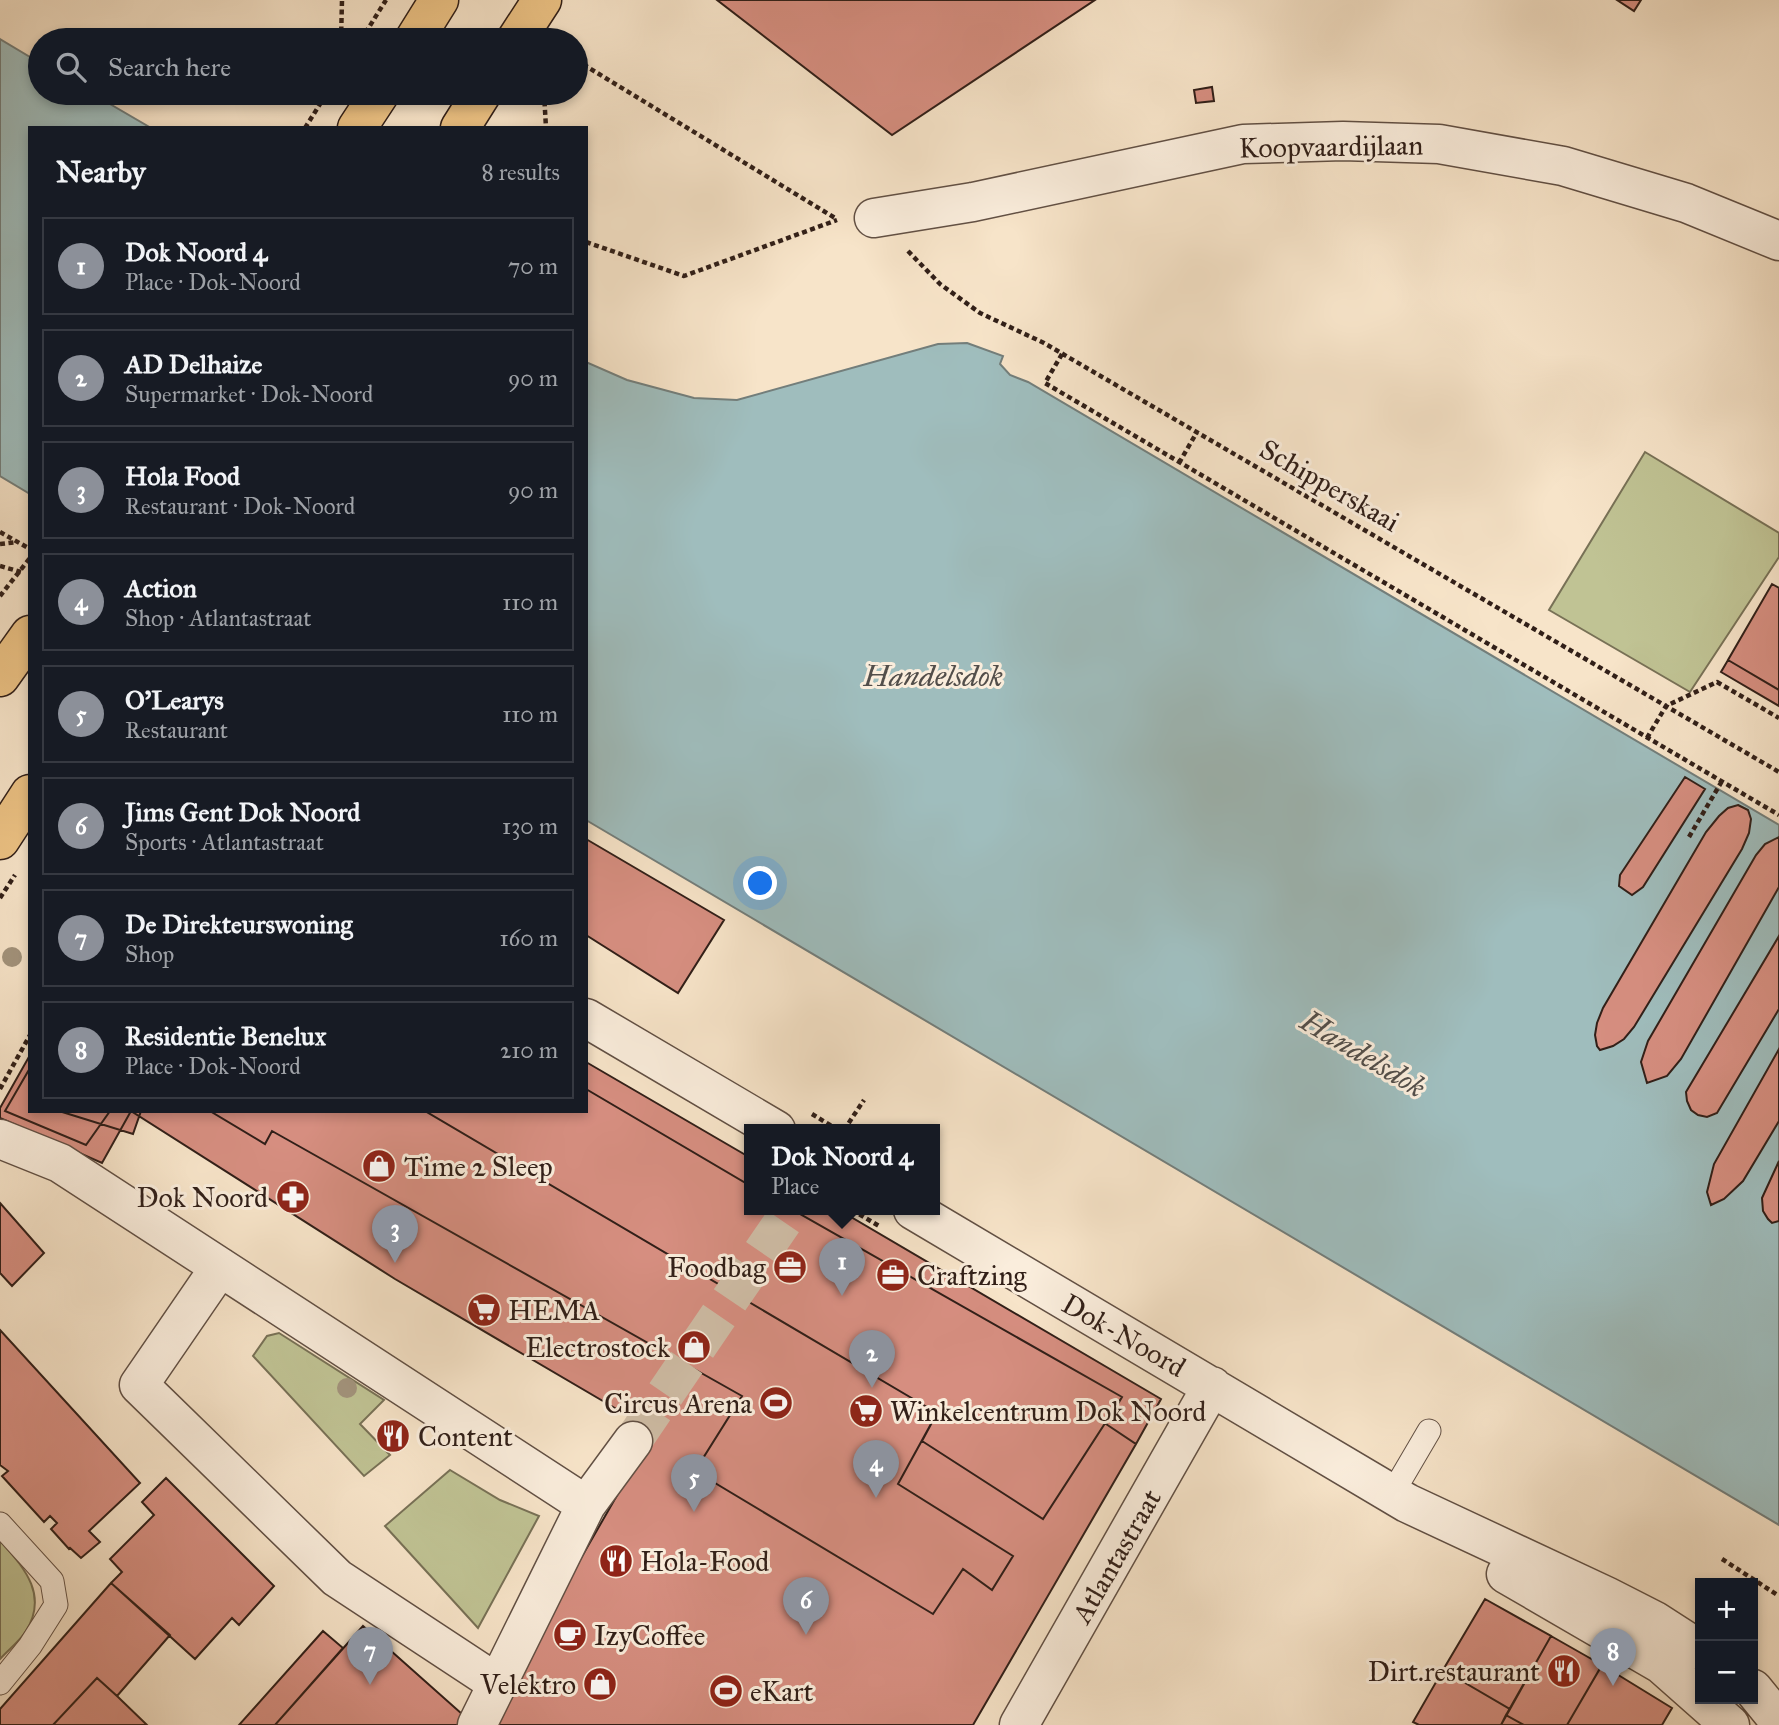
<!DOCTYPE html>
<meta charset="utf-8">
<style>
body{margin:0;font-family:"IM FELL Great Primer",serif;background:#20242c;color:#f1f3f6}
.controls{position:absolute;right:21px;bottom:21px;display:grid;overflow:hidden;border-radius:0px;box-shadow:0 4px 10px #0003}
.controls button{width:63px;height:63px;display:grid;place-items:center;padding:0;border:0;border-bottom:2px solid #363941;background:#171b24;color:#f1f3f6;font:35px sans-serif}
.you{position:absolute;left:761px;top:884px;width:24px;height:24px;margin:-18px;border:5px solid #fff;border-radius:50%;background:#1a73e8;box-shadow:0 0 0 10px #1a73e833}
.badge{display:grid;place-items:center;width:46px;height:46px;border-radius:50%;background:#8c9099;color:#fff;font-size:23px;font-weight:700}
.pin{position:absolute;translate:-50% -58px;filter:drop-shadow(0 2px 4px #0008)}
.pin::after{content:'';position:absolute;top:37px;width:24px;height:21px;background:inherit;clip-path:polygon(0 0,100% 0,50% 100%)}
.popup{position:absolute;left:744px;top:1124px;width:196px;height:91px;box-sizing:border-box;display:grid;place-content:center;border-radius:0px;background:#171b24;filter:drop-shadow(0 2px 5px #0005);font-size:23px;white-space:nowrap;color:#9ea1a6}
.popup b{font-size:26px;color:#f1f3f6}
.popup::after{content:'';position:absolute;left:50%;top:100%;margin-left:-14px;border:14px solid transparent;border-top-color:#171b24}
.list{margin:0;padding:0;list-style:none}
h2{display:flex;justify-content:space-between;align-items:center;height:91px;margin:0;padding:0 28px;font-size:30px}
h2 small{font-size:23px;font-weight:400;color:#9ea1a6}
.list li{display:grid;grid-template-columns:46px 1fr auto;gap:21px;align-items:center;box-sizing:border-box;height:98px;margin:0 14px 14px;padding:0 14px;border:2px solid #363941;border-radius:0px}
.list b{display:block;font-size:26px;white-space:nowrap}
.list p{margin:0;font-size:23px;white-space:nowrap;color:#9ea1a6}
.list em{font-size:23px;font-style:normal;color:#9ea1a6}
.icon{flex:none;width:38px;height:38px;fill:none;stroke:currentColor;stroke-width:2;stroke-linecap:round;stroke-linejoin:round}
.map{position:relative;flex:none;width:1779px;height:1725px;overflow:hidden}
.search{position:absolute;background:#171b24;box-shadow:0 4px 10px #0003;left:28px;top:28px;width:560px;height:77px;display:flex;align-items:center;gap:18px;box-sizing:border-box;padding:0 24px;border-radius:38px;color:#9ea1a6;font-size:26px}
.panel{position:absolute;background:#171b24;box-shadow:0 4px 10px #0003;left:28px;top:126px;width:560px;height:987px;border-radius:0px}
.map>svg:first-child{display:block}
</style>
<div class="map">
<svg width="1779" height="1725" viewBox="0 0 1779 1725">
<rect width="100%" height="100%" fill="#f7e4c9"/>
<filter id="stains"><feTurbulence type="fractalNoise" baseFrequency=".00286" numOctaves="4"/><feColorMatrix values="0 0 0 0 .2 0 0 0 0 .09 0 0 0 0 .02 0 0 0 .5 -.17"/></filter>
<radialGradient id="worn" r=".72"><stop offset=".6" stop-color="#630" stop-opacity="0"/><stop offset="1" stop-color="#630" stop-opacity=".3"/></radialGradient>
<path fill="#c0c394" stroke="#787156" stroke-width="2" d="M 1645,452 L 1779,533 L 1779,557 L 1690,692 L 1549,610 Z
M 279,1333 L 384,1400 L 360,1424 L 390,1455 L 364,1476 L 253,1356 L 267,1336 Z
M 450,1470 L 500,1500 L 539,1516 L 478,1628 L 385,1526 Z
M 0,1540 C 23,1567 49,1594 26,1631 C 20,1641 8,1650 0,1659 Z"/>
<path fill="#9fbdbd" stroke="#737e7b" stroke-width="2" d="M 0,39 L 40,63 L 40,93 L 91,93 L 151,128 L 30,128 L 30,494 L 0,476 Z
M 967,343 L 1003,356 L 1000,364 L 1010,375 L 1028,382 L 1779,825 L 1779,1525 L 586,820 L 586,362 L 627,380 L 694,398 L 737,400 L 938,344 Z"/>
<path fill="#d68e80" stroke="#311f18" stroke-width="2" d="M 717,0 L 1095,0 L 892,135 Z
M 1617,0 L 1641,0 L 1634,11 Z
M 1212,87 L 1214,101 L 1196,103 L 1194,90 Z
M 1772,584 L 1779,588 L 1779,690 L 1728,660 Z
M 1728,660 L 1779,690 L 1779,706 L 1721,672 Z
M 1685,777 L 1705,789 L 1643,887 L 1632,895 L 1619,886 L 1620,875 Z
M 1738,805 L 1748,810 L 1751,819 L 1749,833 L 1742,849 L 1634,1027 L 1624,1039 L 1613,1046 L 1600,1050 L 1597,1046 L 1595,1035 L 1597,1023 L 1603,1008 L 1706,832 L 1719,816 L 1728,808 Z
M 1779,837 L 1779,887 L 1681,1059 L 1667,1076 L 1647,1083 L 1641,1062 L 1648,1041 L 1756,855 L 1765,844 Z
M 586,839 L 724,920 L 678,993 L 586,935 Z
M 1779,936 L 1779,1009 L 1717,1113 L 1707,1117 L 1698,1115 L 1691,1110 L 1687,1101 L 1686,1092 Z
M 1779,1049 L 1779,1121 L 1743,1181 L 1724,1199 L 1711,1205 L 1707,1192 L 1714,1164 Z
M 30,1055 L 30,1111 L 131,1111 L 102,1163 L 0,1118 L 0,1108 Z
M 586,1062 L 749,1157 L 749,1185 L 586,1089 Z
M 30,1068 L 30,1111 L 110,1111 L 86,1145 L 5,1111 Z
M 586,1089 L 749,1185 L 749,1210 L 793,1210 L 1122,1397 L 1043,1519 L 922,1441 L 937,1413 L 425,1111 L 586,1111 Z
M 586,1089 L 749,1185 L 749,1210 L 793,1210 L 1122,1397 L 1106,1424 L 1136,1444 L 973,1725 L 485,1725 L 654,1431 L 395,1279 L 131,1111 L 586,1111 Z
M 586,1089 L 749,1185 L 749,1210 L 793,1210 L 1122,1397 L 1043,1519 L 922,1441 L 937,1413 L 425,1111 L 586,1111 Z
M 59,1111 L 141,1111 L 133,1134 Z
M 59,1111 L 141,1111 L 133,1134 Z
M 210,1111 L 425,1111 L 937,1413 L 898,1484 L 1013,1556 L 992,1590 L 963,1569 L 933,1614 L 695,1471 L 742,1396 L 272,1131 L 265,1144 Z
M 1779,1161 L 1779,1221 L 1772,1223 L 1768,1219 L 1763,1211 L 1762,1198 Z
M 0,1203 L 44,1253 L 12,1286 L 0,1273 Z
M 793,1210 L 839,1210 L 1161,1399 L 1136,1444 L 1106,1424 L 1122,1397 Z
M 0,1330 L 140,1483 L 89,1531 L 100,1542 L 81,1558 L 70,1548 L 69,1549 L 51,1529 L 57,1523 L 50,1516 L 44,1522 L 2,1476 L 8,1471 L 0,1465 Z
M 166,1478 L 274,1586 L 239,1625 L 232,1618 L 195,1659 L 111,1583 L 122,1572 L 110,1559 L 154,1515 L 142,1502 Z
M 111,1583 L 170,1635 L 117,1696 L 97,1678 L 53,1725 L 0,1725 L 0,1709 Z
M 1485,1599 L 1551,1636 L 1510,1709 L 1443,1670 Z
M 363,1626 L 471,1722 L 468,1725 L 275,1725 Z
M 323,1631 L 343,1648 L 275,1725 L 239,1725 Z
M 1551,1636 L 1602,1665 L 1567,1725 L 1524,1725 L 1506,1715 Z
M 1602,1665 L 1672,1708 L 1662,1725 L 1567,1725 Z
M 1443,1670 L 1510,1709 L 1501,1725 L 1419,1725 L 1413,1722 Z
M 97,1678 L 117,1696 L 147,1725 L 53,1725 Z
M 1506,1715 L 1524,1725 L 1501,1725 Z"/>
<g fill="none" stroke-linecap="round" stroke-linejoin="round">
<path stroke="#cfbda6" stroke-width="38" stroke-dasharray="38 19" stroke-linecap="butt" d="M 633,1441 L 791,1210"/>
<g stroke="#625044" stroke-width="25">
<path id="lane" d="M 1392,1494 L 1429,1431
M 0,1524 L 52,1581 L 56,1605 L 30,1646 L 0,1683"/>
</g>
<g stroke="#625044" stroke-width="41">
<path id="street" d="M 874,218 L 973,202 L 1243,144 L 1343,141 L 1439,144 L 1563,166 L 1686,203 L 1779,241
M 586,1018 L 776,1130
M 0,1139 L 60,1163 L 586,1505
M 913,1210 L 1407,1503 L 1606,1596 L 1655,1621 L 1700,1650
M 220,1267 L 139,1385 L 337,1578 L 498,1684
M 1506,1574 L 1661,1664 L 1730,1725
M 1753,1689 L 1779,1721
M 477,1725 L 586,1505 L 633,1441
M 1019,1725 L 1212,1386"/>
</g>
<g stroke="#311f18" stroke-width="41">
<path id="primary" d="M 414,40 L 439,0
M 516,40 L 542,0
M 357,128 L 380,93
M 460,128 L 482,93
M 0,677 L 30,635
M 0,840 L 30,794"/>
</g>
<path stroke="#311f18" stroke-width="4.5" stroke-dasharray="5 3.5" stroke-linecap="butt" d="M 341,40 L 342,0
M 361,40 L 386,0
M 576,60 L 835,218
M 544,93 L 546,128
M 305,128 L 327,93
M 586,242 L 684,276 L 837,220
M 908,251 L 940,284 L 980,313 L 1044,343 L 1779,772
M 1062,354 L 1045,383 L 1779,815
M 1179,463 L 1197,432
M 0,532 L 30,549
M 0,544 L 17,542
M 0,566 L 21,572
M 0,596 L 30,558
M 1647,738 L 1666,706 L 1717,682 L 1779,718
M 1689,837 L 1722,781
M 0,898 L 15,875
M 0,1089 L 30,1035
M 812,1114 L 838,1130
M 844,1130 L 864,1100
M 852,1210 L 879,1226
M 1722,1559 L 1779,1596"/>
<use href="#lane" stroke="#faeddc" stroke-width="23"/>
<use href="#street" stroke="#faeddc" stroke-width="38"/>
<use href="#primary" stroke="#ecc284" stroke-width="38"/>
</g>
<g fill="#a2937c">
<circle cx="12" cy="957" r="10"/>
<circle cx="347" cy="1388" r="10"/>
</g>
<defs>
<g id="shop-disc" transform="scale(1.75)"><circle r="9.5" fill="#8f2418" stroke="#faeddc"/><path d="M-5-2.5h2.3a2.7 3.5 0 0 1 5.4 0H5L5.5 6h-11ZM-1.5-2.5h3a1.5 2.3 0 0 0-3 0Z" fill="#fff"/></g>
<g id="pharmacy-disc" transform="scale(1.75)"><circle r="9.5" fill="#8f2418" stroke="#faeddc"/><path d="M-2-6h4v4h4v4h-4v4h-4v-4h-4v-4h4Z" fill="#fff"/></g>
<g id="office-disc" transform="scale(1.75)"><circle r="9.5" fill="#8f2418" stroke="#faeddc"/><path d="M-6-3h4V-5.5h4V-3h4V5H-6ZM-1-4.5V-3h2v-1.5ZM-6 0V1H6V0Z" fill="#fff"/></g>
<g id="supermarket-disc" transform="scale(1.75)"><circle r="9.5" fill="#8f2418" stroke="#faeddc"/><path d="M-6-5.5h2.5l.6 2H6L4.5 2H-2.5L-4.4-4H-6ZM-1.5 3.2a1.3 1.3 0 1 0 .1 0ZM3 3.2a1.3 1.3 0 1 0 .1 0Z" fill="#fff"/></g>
<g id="stadium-disc" transform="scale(1.75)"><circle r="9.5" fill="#8f2418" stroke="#faeddc"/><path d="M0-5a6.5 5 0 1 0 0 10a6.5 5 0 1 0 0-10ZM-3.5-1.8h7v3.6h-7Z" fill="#fff"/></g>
<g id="restaurant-disc" transform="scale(1.75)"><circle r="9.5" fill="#8f2418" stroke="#faeddc"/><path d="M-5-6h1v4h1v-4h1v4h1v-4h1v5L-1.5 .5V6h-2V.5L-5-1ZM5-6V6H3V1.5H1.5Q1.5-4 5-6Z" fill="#fff"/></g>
<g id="cafe-disc" transform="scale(1.75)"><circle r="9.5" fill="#8f2418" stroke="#faeddc"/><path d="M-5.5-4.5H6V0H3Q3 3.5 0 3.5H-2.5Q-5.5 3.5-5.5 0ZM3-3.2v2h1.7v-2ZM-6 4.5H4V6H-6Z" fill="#fff"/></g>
</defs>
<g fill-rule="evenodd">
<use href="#shop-disc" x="379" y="1166"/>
<use href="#pharmacy-disc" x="293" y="1197"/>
<use href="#office-disc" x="790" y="1267"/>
<use href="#office-disc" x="893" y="1275"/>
<use href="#supermarket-disc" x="484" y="1310"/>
<use href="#shop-disc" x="694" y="1347"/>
<use href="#stadium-disc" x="776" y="1403"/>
<use href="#supermarket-disc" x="866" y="1411"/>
<use href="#restaurant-disc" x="393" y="1436"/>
<use href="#restaurant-disc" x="616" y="1561"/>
<use href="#cafe-disc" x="570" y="1635"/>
<use href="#restaurant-disc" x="1564" y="1671"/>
<use href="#shop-disc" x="600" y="1684"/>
<use href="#stadium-disc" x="726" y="1691"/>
</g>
<g text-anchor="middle" stroke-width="6" stroke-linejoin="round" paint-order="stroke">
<g font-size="28" fill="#311f18" stroke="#faeddc">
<text transform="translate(1331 146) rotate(-1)" y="10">Koopvaardijlaan</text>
<text transform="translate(1330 485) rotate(30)" y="10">Schipperskaai</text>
<text transform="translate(1124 1335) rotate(30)" y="10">Dok-Noord</text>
<text transform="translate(1116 1556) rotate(-60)" y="10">Atlantastraat</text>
</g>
<g font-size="28" fill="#311f18" stroke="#faeddc" text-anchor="start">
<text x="404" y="1176">Time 2 Sleep</text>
<text x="268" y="1207" text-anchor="end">Dok Noord</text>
<text x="766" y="1277" text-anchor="end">Foodbag</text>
<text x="917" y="1285">Craftzing</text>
<text x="508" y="1320">HEMA</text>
<text x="670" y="1357" text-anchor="end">Electrostock</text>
<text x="752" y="1413" text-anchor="end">Circus Arena</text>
<text x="890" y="1421">Winkelcentrum Dok Noord</text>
<text x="418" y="1446">Content</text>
<text x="640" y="1571">Hola-Food</text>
<text x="594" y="1645">IzyCoffee</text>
<text x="1540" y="1681" text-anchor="end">Dirt.restaurant</text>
<text x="576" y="1694" text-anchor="end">Velektro</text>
<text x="750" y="1701">eKart</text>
</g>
<g font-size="30" font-style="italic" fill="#524e4a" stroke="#faeddc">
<text x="933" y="686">Handelsdok</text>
<text transform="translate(1363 1054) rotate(31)" y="10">Handelsdok</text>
</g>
</g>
<rect width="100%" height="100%" filter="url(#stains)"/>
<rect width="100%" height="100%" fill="url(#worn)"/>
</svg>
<div class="controls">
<button>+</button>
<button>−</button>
</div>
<div class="you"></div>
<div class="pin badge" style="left:842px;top:1296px">1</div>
<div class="popup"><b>Dok Noord 4</b>Place</div>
<div class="pin badge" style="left:872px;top:1388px">2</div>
<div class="pin badge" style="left:395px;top:1263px">3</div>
<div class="pin badge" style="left:876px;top:1498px">4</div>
<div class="pin badge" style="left:694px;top:1512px">5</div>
<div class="pin badge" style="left:806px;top:1635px">6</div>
<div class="pin badge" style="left:370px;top:1685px">7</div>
<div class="pin badge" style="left:1613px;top:1686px">8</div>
<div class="search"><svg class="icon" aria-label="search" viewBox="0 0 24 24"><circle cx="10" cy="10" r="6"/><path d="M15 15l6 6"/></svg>Search here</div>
<section class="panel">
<h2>Nearby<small>8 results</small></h2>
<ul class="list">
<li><span class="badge">1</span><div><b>Dok Noord 4</b><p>Place · Dok-Noord</p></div><em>70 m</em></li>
<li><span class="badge">2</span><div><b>AD Delhaize</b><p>Supermarket · Dok-Noord</p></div><em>90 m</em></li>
<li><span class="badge">3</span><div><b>Hola Food</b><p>Restaurant · Dok-Noord</p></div><em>90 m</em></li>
<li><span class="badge">4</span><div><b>Action</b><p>Shop · Atlantastraat</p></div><em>110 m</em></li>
<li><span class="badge">5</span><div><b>O'Learys</b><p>Restaurant</p></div><em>110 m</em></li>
<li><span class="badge">6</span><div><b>Jims Gent Dok Noord</b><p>Sports · Atlantastraat</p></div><em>130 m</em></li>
<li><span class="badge">7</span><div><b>De Direkteurswoning</b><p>Shop</p></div><em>160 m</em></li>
<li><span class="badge">8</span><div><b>Residentie Benelux</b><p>Place · Dok-Noord</p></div><em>210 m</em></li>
</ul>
</section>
</div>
